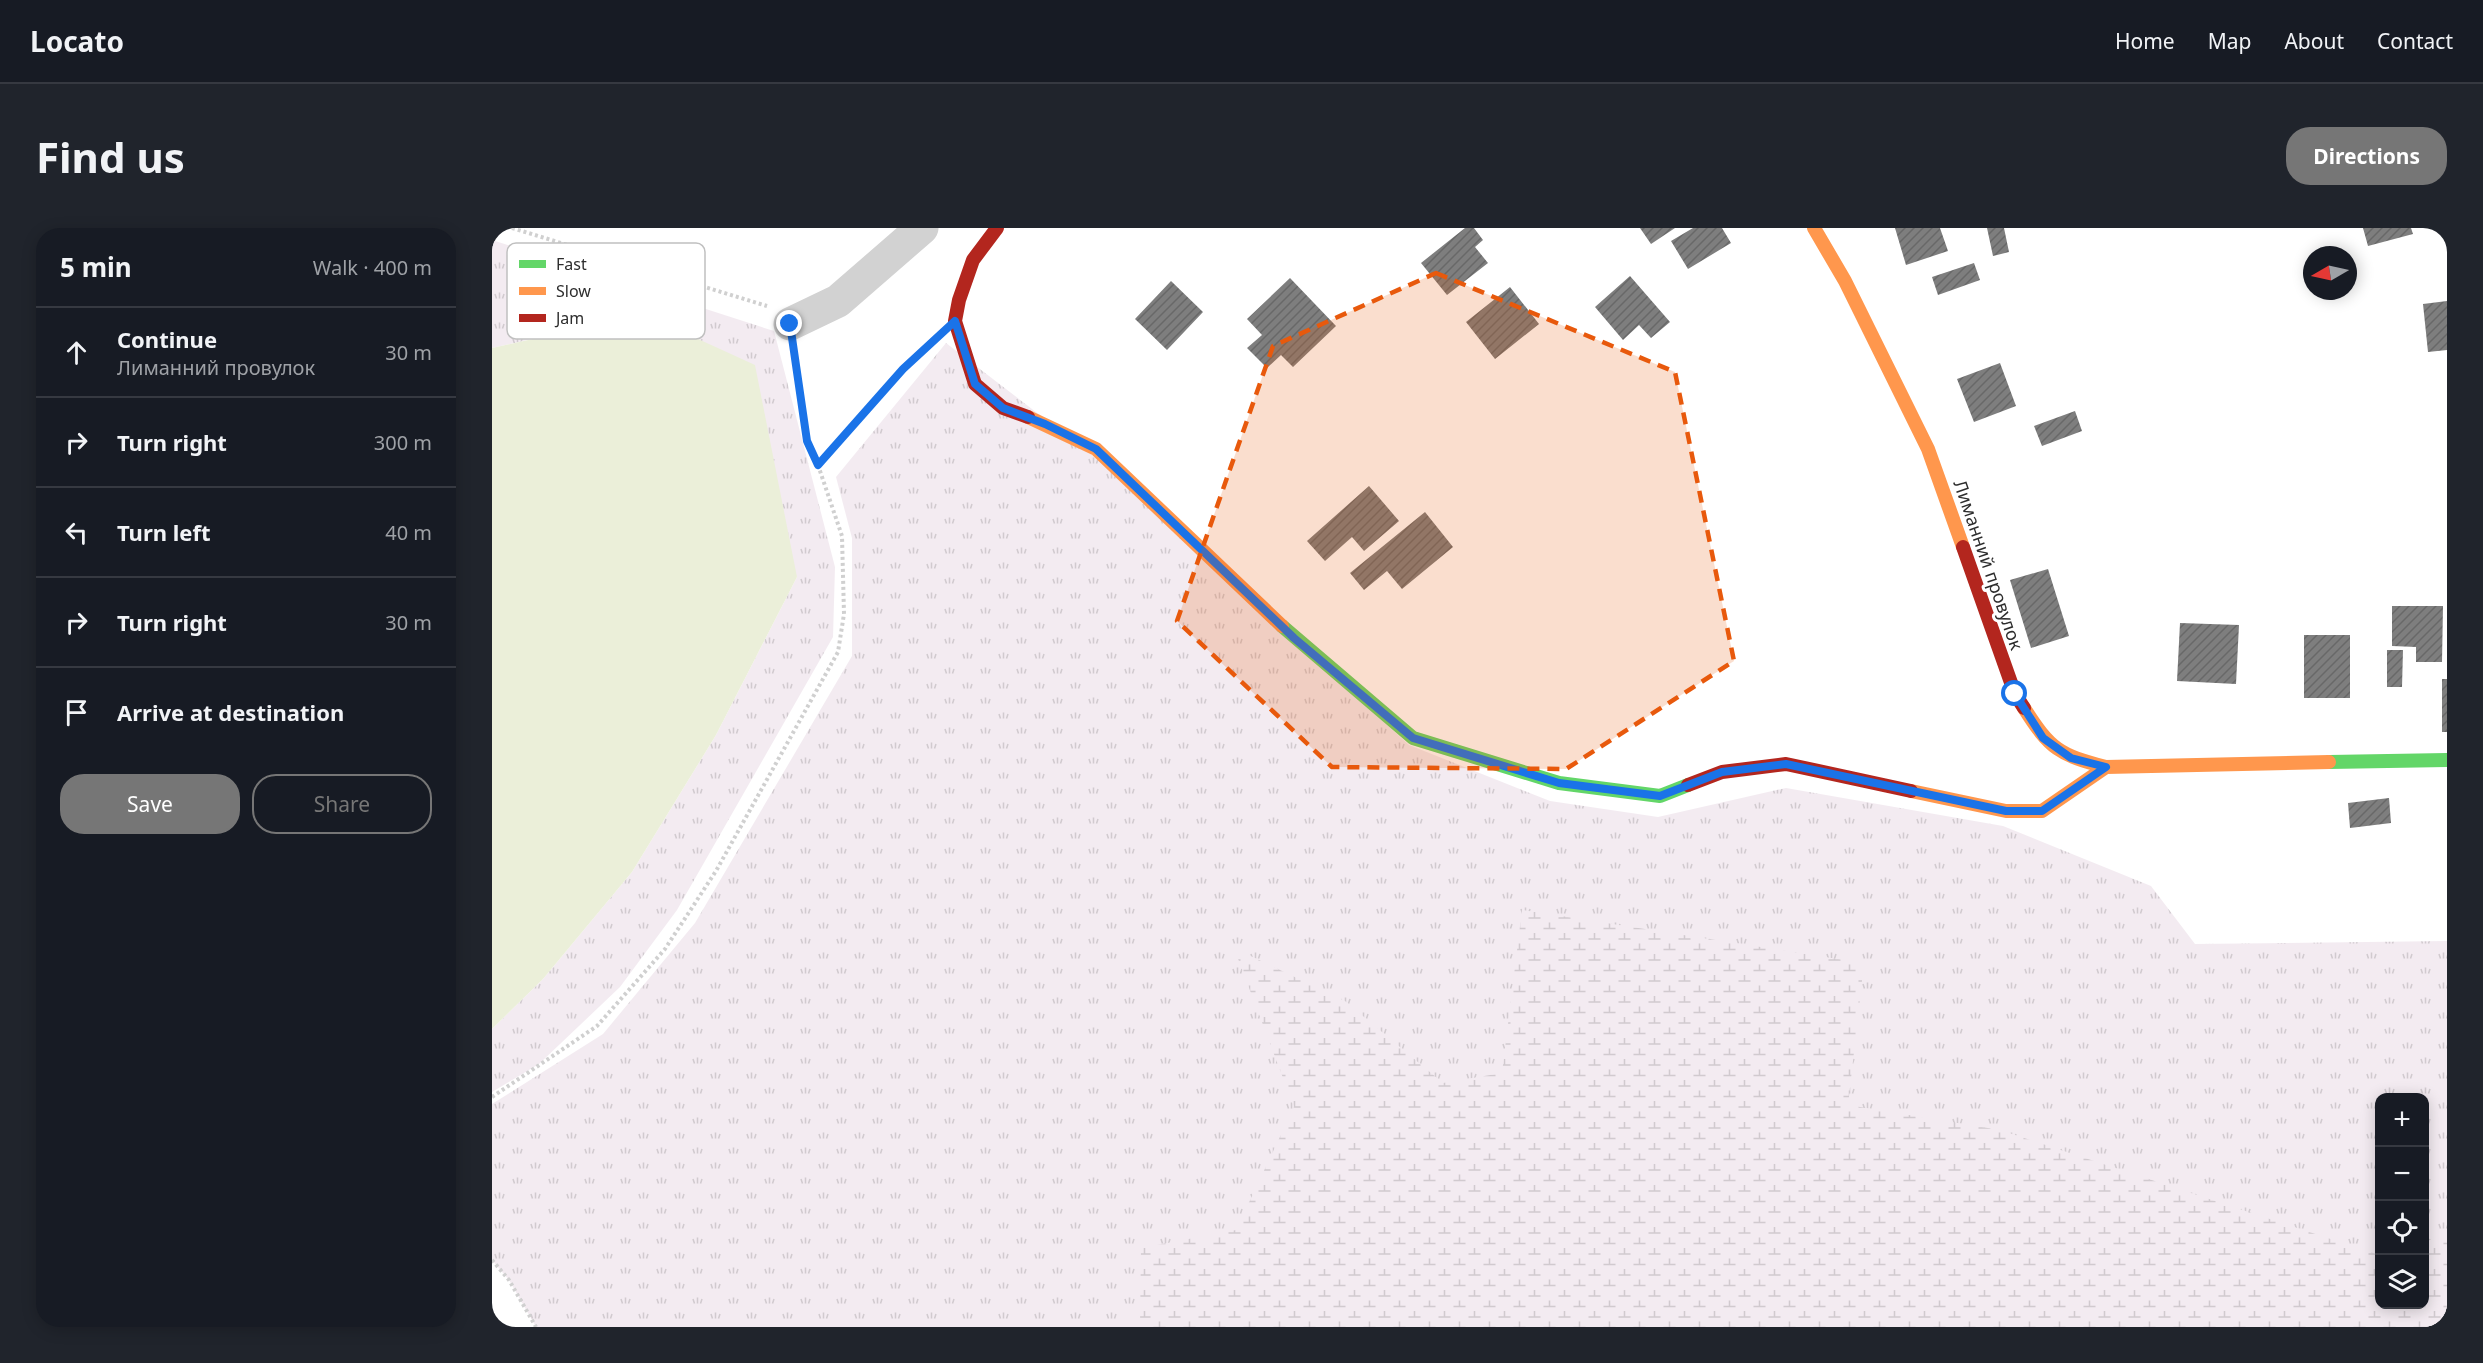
<!DOCTYPE html>
<meta charset="utf-8">
<style>
body{margin:0;font-family:"Noto Sans",sans-serif;background:#20242c;color:#f1f3f6}
.controls{position:absolute;right:18px;bottom:18px;display:grid;overflow:hidden;border-radius:12px;box-shadow:0 3px 15px #0003}
.controls button{width:54px;height:54px;display:grid;place-items:center;padding:0;border:0;border-bottom:2px solid #363941;background:#171b24;color:#f1f3f6;font:30px sans-serif}
.compass{position:absolute;left:1811px;top:18px;width:54px;height:54px;border-radius:50%;background:#171b24;box-shadow:0 3px 15px #0003;rotate:261deg}
.stop{position:absolute;width:18px;height:18px;margin:-14px;border:4px solid #1a73e8;border-radius:50%;background:#fff}
.stop.end{background:#1a73e8;border-color:#fff;box-shadow:0 2px 6px #0008}
.list{margin:0;padding:0;list-style:none}
h2{display:flex;justify-content:space-between;align-items:center;height:78px;margin:0;padding:0 24px;font-size:26px}
h2 small{font-size:20px;font-weight:400;color:#9ea1a6}
.list li{display:grid;grid-template-columns:39px 1fr auto;gap:18px;align-items:center;box-sizing:border-box;height:90px;padding:0 24px;border-top:2px solid #363941}
.list b{display:block;font-size:22px;white-space:nowrap}
.list p{margin:0;font-size:20px;white-space:nowrap;color:#9ea1a6}
.list em{font-size:20px;font-style:normal;color:#9ea1a6}
.actions{display:flex;gap:12px;padding:18px 24px}
.actions a{flex:1;padding:14px 0;border:2px solid #767676;border-radius:24px;text-align:center;font-size:21px;color:#767676}
.actions .main{background:#767676;color:#fff}
.icon{flex:none;width:33px;height:33px;fill:none;stroke:currentColor;stroke-width:2;stroke-linecap:round;stroke-linejoin:round}
.map{position:relative;flex:none;width:1955px;height:1099px;overflow:hidden;border-radius:24px}
header{display:flex;align-items:center;gap:36px;box-sizing:border-box;height:84px;padding:0 30px;background:#171b24;border-bottom:2px solid #363941}
header strong{font-size:28px}
nav{display:flex;gap:33px;margin-inline-start:auto;font-size:21px}
.intro{display:flex;align-items:center;justify-content:space-between;box-sizing:border-box;height:144px;padding:0 36px}
h1{margin:0;font-size:42px}
.button{padding:15px 27px;border-radius:24px;background:#767676;color:#fff;font-size:21px;font-weight:700}
main{display:flex;gap:36px;padding:0 36px}
aside{flex:1;background:#171b24;border-radius:24px;box-shadow:0 3px 15px #0003}
.map>svg:first-child{display:block}
</style>
<header>
<strong>Locato</strong>
<nav><a>Home</a><a>Map</a><a>About</a><a>Contact</a></nav>
</header>
<div class="intro"><h1>Find us</h1><a class="button">Directions</a></div>
<main>
<aside>
<h2>5 min<small>Walk · 400 m</small></h2>
<ul class="list">
<li><svg class="icon" aria-label="ahead" viewBox="0 0 24 24"><path d="M12 20V5M6 11l6-6 6 6"/></svg><div><b>Continue</b><p>Лиманний провулок</p></div><em>30 m</em></li>
<li><svg class="icon" aria-label="right" viewBox="0 0 24 24"><path d="M7 20v-9h11M14 6l5 5-5 5"/></svg><div><b>Turn right</b></div><em>300 m</em></li>
<li><svg class="icon" aria-label="left" viewBox="0 0 24 24"><path d="M17 20v-9H6M10 6l-5 5 5 5"/></svg><div><b>Turn left</b></div><em>40 m</em></li>
<li><svg class="icon" aria-label="right" viewBox="0 0 24 24"><path d="M7 20v-9h11M14 6l5 5-5 5"/></svg><div><b>Turn right</b></div><em>30 m</em></li>
<li><svg class="icon" aria-label="arrive" viewBox="0 0 24 24"><path d="M6 21V4h12l-3 4 3 4H6"/></svg><div><b>Arrive at destination</b></div></li>
</ul>
<div class="actions"><a class="main">Save</a><a>Share</a></div>
</aside>
<div class="map">
<svg width="1955" height="1099" viewBox="0 0 1955 1099">
<defs>
<pattern id="grass-tufts" width="24" height="20" patternUnits="userSpaceOnUse" patternTransform="scale(1.5)"><rect width="24" height="20" fill="#f3ebf1"/><path d="M3 7l-1-3M5 7V3M7 7l1-3M15 17l-1-3M17 17v-4M19 17l1-3" fill="none" stroke="#d1cacf"/></pattern>
<pattern id="wetland-marsh" width="20" height="14" patternUnits="userSpaceOnUse" patternTransform="scale(1.5)"><rect width="20" height="14" fill="#f3ebf1"/><path d="M1 5h8M5 5V1M11 12h8M15 12V8" fill="none" stroke="#d1cacf"/></pattern>
<pattern id="building-hatch" width="6" height="6" patternUnits="userSpaceOnUse" patternTransform="scale(1.5)"><rect width="6" height="6" fill="#7e7e7e"/><path d="M-1 1l2-2M0 6l6-6M5 7l2-2" fill="none" stroke="#686868"/></pattern>
</defs>
<rect width="100%" height="100%" fill="#fff"/>
<path fill="url(#grass-tufts)" fill-rule="evenodd" d="M 0,12 L 282,103 L 343,339 L 341,409 L 185,682 L 128,759 L 47,836 L 0,864 L 0,801 L 51,751 L 140,644 L 224,507 L 305,349 L 85,101 L 0,120 Z
M 454,115 L 605,231 L 917,517 L 1058,573 L 1166,589 L 1294,560 L 1511,598 L 1659,658 L 1703,716 L 1955,713 L 1955,1099 L 44,1099 L 17,1052 L 0,1032 L 0,876 L 111,806 L 203,695 L 360,428 L 360,310 L 344,249 ZM 1888,870 L 1932,870 L 1932,1076 L 1888,1076 Z"/>
<path fill="url(#wetland-marsh)" d="M 1030,682 L 1372,735 L 1356,877 L 1508,902 L 1887,1027 L 1888,1076 L 1932,1076 L 1933,1014 L 1955,1005 L 1955,1099 L 648,1099 L 649,1020 L 744,1002 L 802,879 L 742,720 L 853,773 L 951,855 L 1010,845 Z"/>
<path fill="#ebefd9" d="M 182,100 L 263,137 L 305,349 L 224,507 L 140,644 L 51,751 L 0,801 L 0,120 L 85,101 Z"/>
<path fill="url(#building-hatch)" d="M 973,0 L 982,0 L 991,12 L 983,19 L 996,35 L 955,67 L 929,35 Z
M 1148,0 L 1183,0 L 1159,16 Z
M 1201,0 L 1230,0 L 1239,15 L 1196,41 L 1179,13 Z
M 1403,0 L 1448,0 L 1456,23 L 1414,37 Z
M 1495,0 L 1512,0 L 1517,24 L 1501,28 Z
M 1871,0 L 1919,0 L 1921,6 L 1876,18 Z
M 1482,35 L 1488,52 L 1446,67 L 1440,49 Z
M 1138,48 L 1178,94 L 1159,110 L 1147,97 L 1131,112 L 1103,79 Z
M 798,50 L 844,98 L 801,139 L 789,127 L 775,140 L 755,120 L 770,107 L 755,91 Z
M 679,53 L 711,84 L 675,122 L 643,91 Z
M 1018,59 L 1047,96 L 1003,131 L 974,94 Z
M 1955,73 L 1955,122 L 1936,124 L 1931,76 Z
M 1508,135 L 1524,178 L 1482,194 L 1465,151 Z
M 1583,183 L 1590,203 L 1550,218 L 1542,198 Z
M 877,258 L 907,293 L 872,323 L 860,309 L 833,333 L 815,313 Z
M 933,284 L 961,319 L 910,361 L 895,343 L 872,362 L 858,345 Z
M 1556,341 L 1577,408 L 1539,420 L 1518,352 Z
M 1900,378 L 1951,378 L 1950,434 L 1924,434 L 1924,419 L 1900,418 Z
M 1688,395 L 1747,397 L 1744,456 L 1685,453 Z
M 1812,407 L 1858,407 L 1858,470 L 1812,470 Z
M 1895,422 L 1911,422 L 1910,459 L 1895,459 Z
M 1950,451 L 1955,451 L 1955,504 L 1950,504 Z
M 1897,570 L 1899,595 L 1858,600 L 1856,575 Z"/>
<g fill="none" stroke-linecap="round" stroke-linejoin="round">
<path stroke="#d0d0d0" stroke-width="4" stroke-dasharray="3 3" stroke-linecap="butt" d="M 20,0 L 275,78
M 326,237 L 411,141 L 438,116
M 0,869 L 105,798 L 173,721 L 224,643 L 346,424 L 352,386 L 350,308 L 326,237 L 315,213 L 303,127
M 0,1032 L 17,1052 L 44,1099"/>
<path stroke="#d2d2d2" stroke-width="33" d="M 298,96 L 346,73 L 430,0"/>
<path stroke="#63d668" stroke-width="14" d="M 790,398 L 921,510 L 1067,555 L 1168,568 L 1196,557
M 1837,534 L 1955,532"/>
<path stroke="#ff974d" stroke-width="14" d="M 1322,0 L 1353,53 L 1436,221 L 1471,319
M 536,189 L 604,221 L 790,398
M 1532,480 C 1558,521 1567,527 1614,539 L 1837,534
M 1419,563 L 1514,583 L 1550,583 L 1614,539"/>
<path stroke="#b3261e" stroke-width="14" d="M 505,0 L 481,32 L 467,72 L 463,93 L 483,156 L 511,180 L 536,189
M 1471,319 L 1523,466 L 1532,480
M 1196,557 L 1230,544 L 1294,536 L 1419,563"/>
</g>
<g fill="none" stroke-linecap="round" stroke-linejoin="round">
<path stroke="#1a73e8" stroke-width="8" d="M 298,96 L 315,213 L 326,237 L 411,141 L 463,93 L 483,156 L 511,180 L 553,196 L 604,221 L 802,410 L 921,510 L 1067,555 L 1168,568 L 1230,544 L 1294,536 L 1514,583 L 1550,583 L 1614,539 L 1579,530 L 1551,510 L 1523,466"/>
</g>
<path fill="#e8590c" fill-opacity="0.2" stroke="#e8590c" stroke-width="4.5" stroke-dasharray="12 8" stroke-linejoin="round" d="M 944,45 L 1183,144 L 1242,433 L 1074,541 L 840,539 L 685,393 L 781,118 Z"/>
<g text-anchor="middle" stroke-width="6" stroke-linejoin="round" paint-order="stroke">
<g font-size="18" fill="#2d2d2d" stroke="#fff">
<text transform="translate(1496 337) rotate(71)" y="6">Лиманний провулок</text>
</g>
</g>
<rect x="15" y="15" width="198" height="96" rx="9" fill="#fff" stroke="#c0c0c0" stroke-width="1.5"/>
<rect x="27" y="32" width="27" height="8" fill="#63d668"/>
<rect x="27" y="59" width="27" height="8" fill="#ff974d"/>
<rect x="27" y="86" width="27" height="8" fill="#b3261e"/>
<g font-size="16" fill="#2d2d2d">
<text x="64" y="42">Fast</text>
<text x="64" y="69">Slow</text>
<text x="64" y="96">Jam</text>
</g>
</svg>
<div class="controls">
<button>+</button>
<button>−</button>
<button><svg class="icon" aria-label="locate" viewBox="0 0 24 24"><circle cx="12" cy="12" r="6"/><path d="M12 2v4M12 18v4M2 12h4M18 12h4"/></svg></button>
<button><svg class="icon" aria-label="layers" viewBox="0 0 24 24"><path d="M12 4l9 5-9 5-9-5zM3 14l9 5 9-5"/></svg></button>
</div>
<svg class="compass" viewBox="-18 -18 36 36"><path d="M0-13l5 13h-10z" fill="#e53935"/><path d="M0 13l5-13h-10z" fill="#9ea1a6"/></svg>
<div class="stop" style="left:1523px;top:466px"></div>
<div class="stop end" style="left:298px;top:96px"></div>
</div>
</main>
